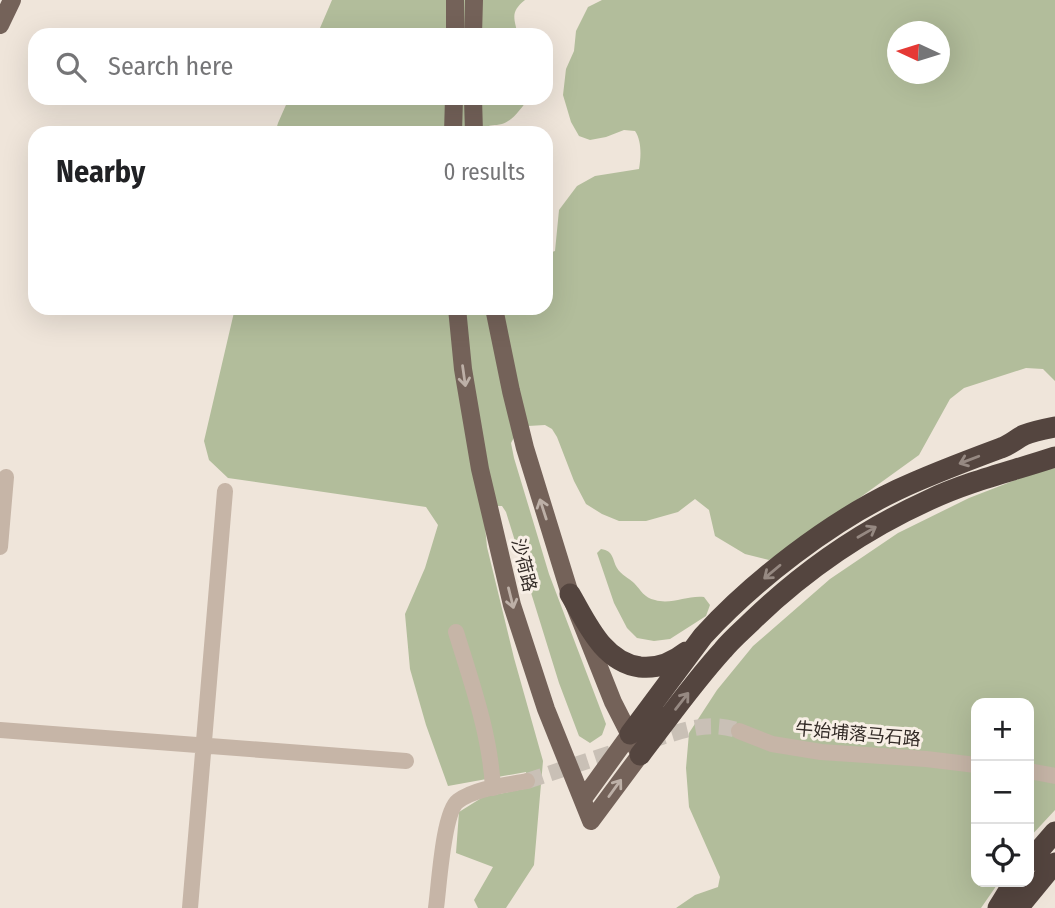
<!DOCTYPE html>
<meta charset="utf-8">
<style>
body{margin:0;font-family:"Fira Sans Condensed","Noto Sans SC",sans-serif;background:#f6f6f6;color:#202124}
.controls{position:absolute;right:21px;bottom:21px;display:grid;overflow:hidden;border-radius:14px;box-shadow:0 7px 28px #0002}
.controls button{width:63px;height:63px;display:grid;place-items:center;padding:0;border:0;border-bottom:2px solid #e0e0e0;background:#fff;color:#202124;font:35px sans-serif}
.compass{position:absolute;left:887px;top:21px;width:63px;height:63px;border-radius:50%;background:#fff;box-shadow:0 7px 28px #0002;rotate:274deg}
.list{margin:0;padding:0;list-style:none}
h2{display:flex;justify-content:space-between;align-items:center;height:91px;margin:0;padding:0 28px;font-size:30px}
h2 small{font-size:23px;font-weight:400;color:#757577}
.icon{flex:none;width:38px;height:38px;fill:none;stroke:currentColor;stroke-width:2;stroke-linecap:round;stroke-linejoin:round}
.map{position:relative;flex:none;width:1055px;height:908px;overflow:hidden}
.search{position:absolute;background:#fff;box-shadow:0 7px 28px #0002;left:28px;top:28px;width:525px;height:77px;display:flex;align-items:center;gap:18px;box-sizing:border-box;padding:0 24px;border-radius:21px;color:#757577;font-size:26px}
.panel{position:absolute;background:#fff;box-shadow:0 7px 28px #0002;left:28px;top:126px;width:525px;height:189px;border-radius:21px}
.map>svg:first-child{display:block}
</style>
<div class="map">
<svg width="1055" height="908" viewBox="0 0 1055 908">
<rect width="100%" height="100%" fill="#efe5da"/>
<path fill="#b2bd9b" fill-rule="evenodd" d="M 332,0 L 525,0 C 510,12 514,18 518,35 L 317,35 Z
M 602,0 L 1055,0 L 1055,381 L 1043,369 L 1026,368 L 964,388 L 950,399 L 919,455 L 808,535 L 769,560 L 745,554 L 715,536 L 709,510 L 695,499 L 678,512 L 646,521 L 619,521 L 602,514 L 586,504 L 574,481 L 557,437 L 552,429 L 545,425 L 528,426 L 517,432 L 511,443 L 514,458 L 549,574 L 606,724 L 602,735 L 590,743 L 579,736 L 559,683 L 506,512 L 502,506 L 494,506 L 484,516 L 487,547 L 514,658 L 543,761 L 534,865 L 506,908 L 478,908 L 474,900 L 493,867 L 456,853 L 459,812 L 483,797 L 529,788 L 526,772 L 448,786 L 426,725 L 410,669 L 405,614 L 425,568 L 438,525 L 426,507 L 228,478 L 209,460 L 204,441 L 235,308 L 546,308 L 546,254 L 555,251 L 559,210 L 577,186 L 595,176 L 639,169 C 641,157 642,141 635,131 L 624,130 L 606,137 L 590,140 L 579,136 L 571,122 L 563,95 L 566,69 L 574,51 L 576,31 L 588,7 ZM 898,32 L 940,32 L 940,74 L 898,74 Z
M 289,98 L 529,98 C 522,107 513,121 502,124 C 494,126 491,124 484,128 L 484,133 L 275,133 L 278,123 Z
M 1055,468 L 1055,810 L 1029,838 L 1029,703 L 976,703 L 976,882 L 999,882 L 981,908 L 676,908 L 695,895 L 718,887 L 720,877 L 689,807 L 686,768 L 689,733 L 717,690 L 753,646 L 830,579 L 898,533 L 969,498 L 1041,470 Z
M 601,549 C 614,551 612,559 617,568 C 621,575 629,578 634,583 C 641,590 644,598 655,600 C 671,605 688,595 704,597 L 710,605 L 706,616 L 670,639 L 654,641 L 637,638 L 627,628 L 614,603 L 597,553 Z"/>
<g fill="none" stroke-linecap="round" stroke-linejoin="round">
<path stroke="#c9c0b6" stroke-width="16" stroke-dasharray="16 8" stroke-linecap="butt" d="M 649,741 C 679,732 708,719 739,731
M 527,781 L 621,750"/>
<path stroke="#c6b5a7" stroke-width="16" d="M 0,547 L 6,477
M 456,632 C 472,684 490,734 493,788
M 0,730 L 406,761
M 739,731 L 772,744 L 821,752 L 926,759 L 976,765
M 1029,771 L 1055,776
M 190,908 L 225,491
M 436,908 C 439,887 443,812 458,801 C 475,788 507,785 527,781"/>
<path stroke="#746259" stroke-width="18" d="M 0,25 L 12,0
M 455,35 L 455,0
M 473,35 L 474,0
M 473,98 L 474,133
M 453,133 L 454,98
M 457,308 L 463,369 L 480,469 L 512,605 L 546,709 L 591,821
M 494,308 L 511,391 L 525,448 L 570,594 L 613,702 L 640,755 L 591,821
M 583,799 L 630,734"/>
<path stroke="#54453f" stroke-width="21" d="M 570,594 C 587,623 603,662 640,667 C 658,669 672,663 686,652
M 630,734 L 703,636 C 753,581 830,522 897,490 C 931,474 966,461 1001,448 C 1010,445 1016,439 1024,435 C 1034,431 1045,429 1055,427
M 640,755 C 667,720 693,683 723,650 C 732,639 743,630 753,620 C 805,570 863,530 929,500 C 969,481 1013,471 1055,457
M 1029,862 L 1055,832
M 998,908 L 1014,882
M 1018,908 L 1055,863"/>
</g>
<defs><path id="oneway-shaft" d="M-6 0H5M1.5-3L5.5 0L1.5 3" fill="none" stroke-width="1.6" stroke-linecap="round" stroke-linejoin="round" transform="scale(1.75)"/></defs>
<g stroke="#bdb0a7">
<use href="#oneway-shaft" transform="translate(464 376) rotate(82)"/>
<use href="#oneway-shaft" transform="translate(543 509) rotate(-108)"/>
<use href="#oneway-shaft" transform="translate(511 598) rotate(76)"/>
<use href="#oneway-shaft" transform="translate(615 788) rotate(-54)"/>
</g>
<g stroke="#968982">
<use href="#oneway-shaft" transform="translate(969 460) rotate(159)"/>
<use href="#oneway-shaft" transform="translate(867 532) rotate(-30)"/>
<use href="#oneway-shaft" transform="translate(772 572) rotate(140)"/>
<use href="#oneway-shaft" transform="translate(682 701) rotate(-52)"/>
</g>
<g text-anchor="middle" stroke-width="6" stroke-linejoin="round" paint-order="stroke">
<g font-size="18" fill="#332b27" stroke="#f8efe6">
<text transform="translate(524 565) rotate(76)" y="6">沙荷路</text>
<text transform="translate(858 734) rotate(5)" y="6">牛始埔落马石路</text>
</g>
</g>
</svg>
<div class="controls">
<button>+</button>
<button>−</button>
<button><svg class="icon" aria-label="locate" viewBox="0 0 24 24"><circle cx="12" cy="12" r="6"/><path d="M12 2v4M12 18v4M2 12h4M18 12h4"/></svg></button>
</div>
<svg class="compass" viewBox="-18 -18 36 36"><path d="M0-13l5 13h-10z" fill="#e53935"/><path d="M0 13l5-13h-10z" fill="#757577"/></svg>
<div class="search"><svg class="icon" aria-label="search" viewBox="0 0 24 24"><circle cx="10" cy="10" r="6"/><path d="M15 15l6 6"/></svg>Search here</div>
<section class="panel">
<h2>Nearby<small>0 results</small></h2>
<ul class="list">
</ul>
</section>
</div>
